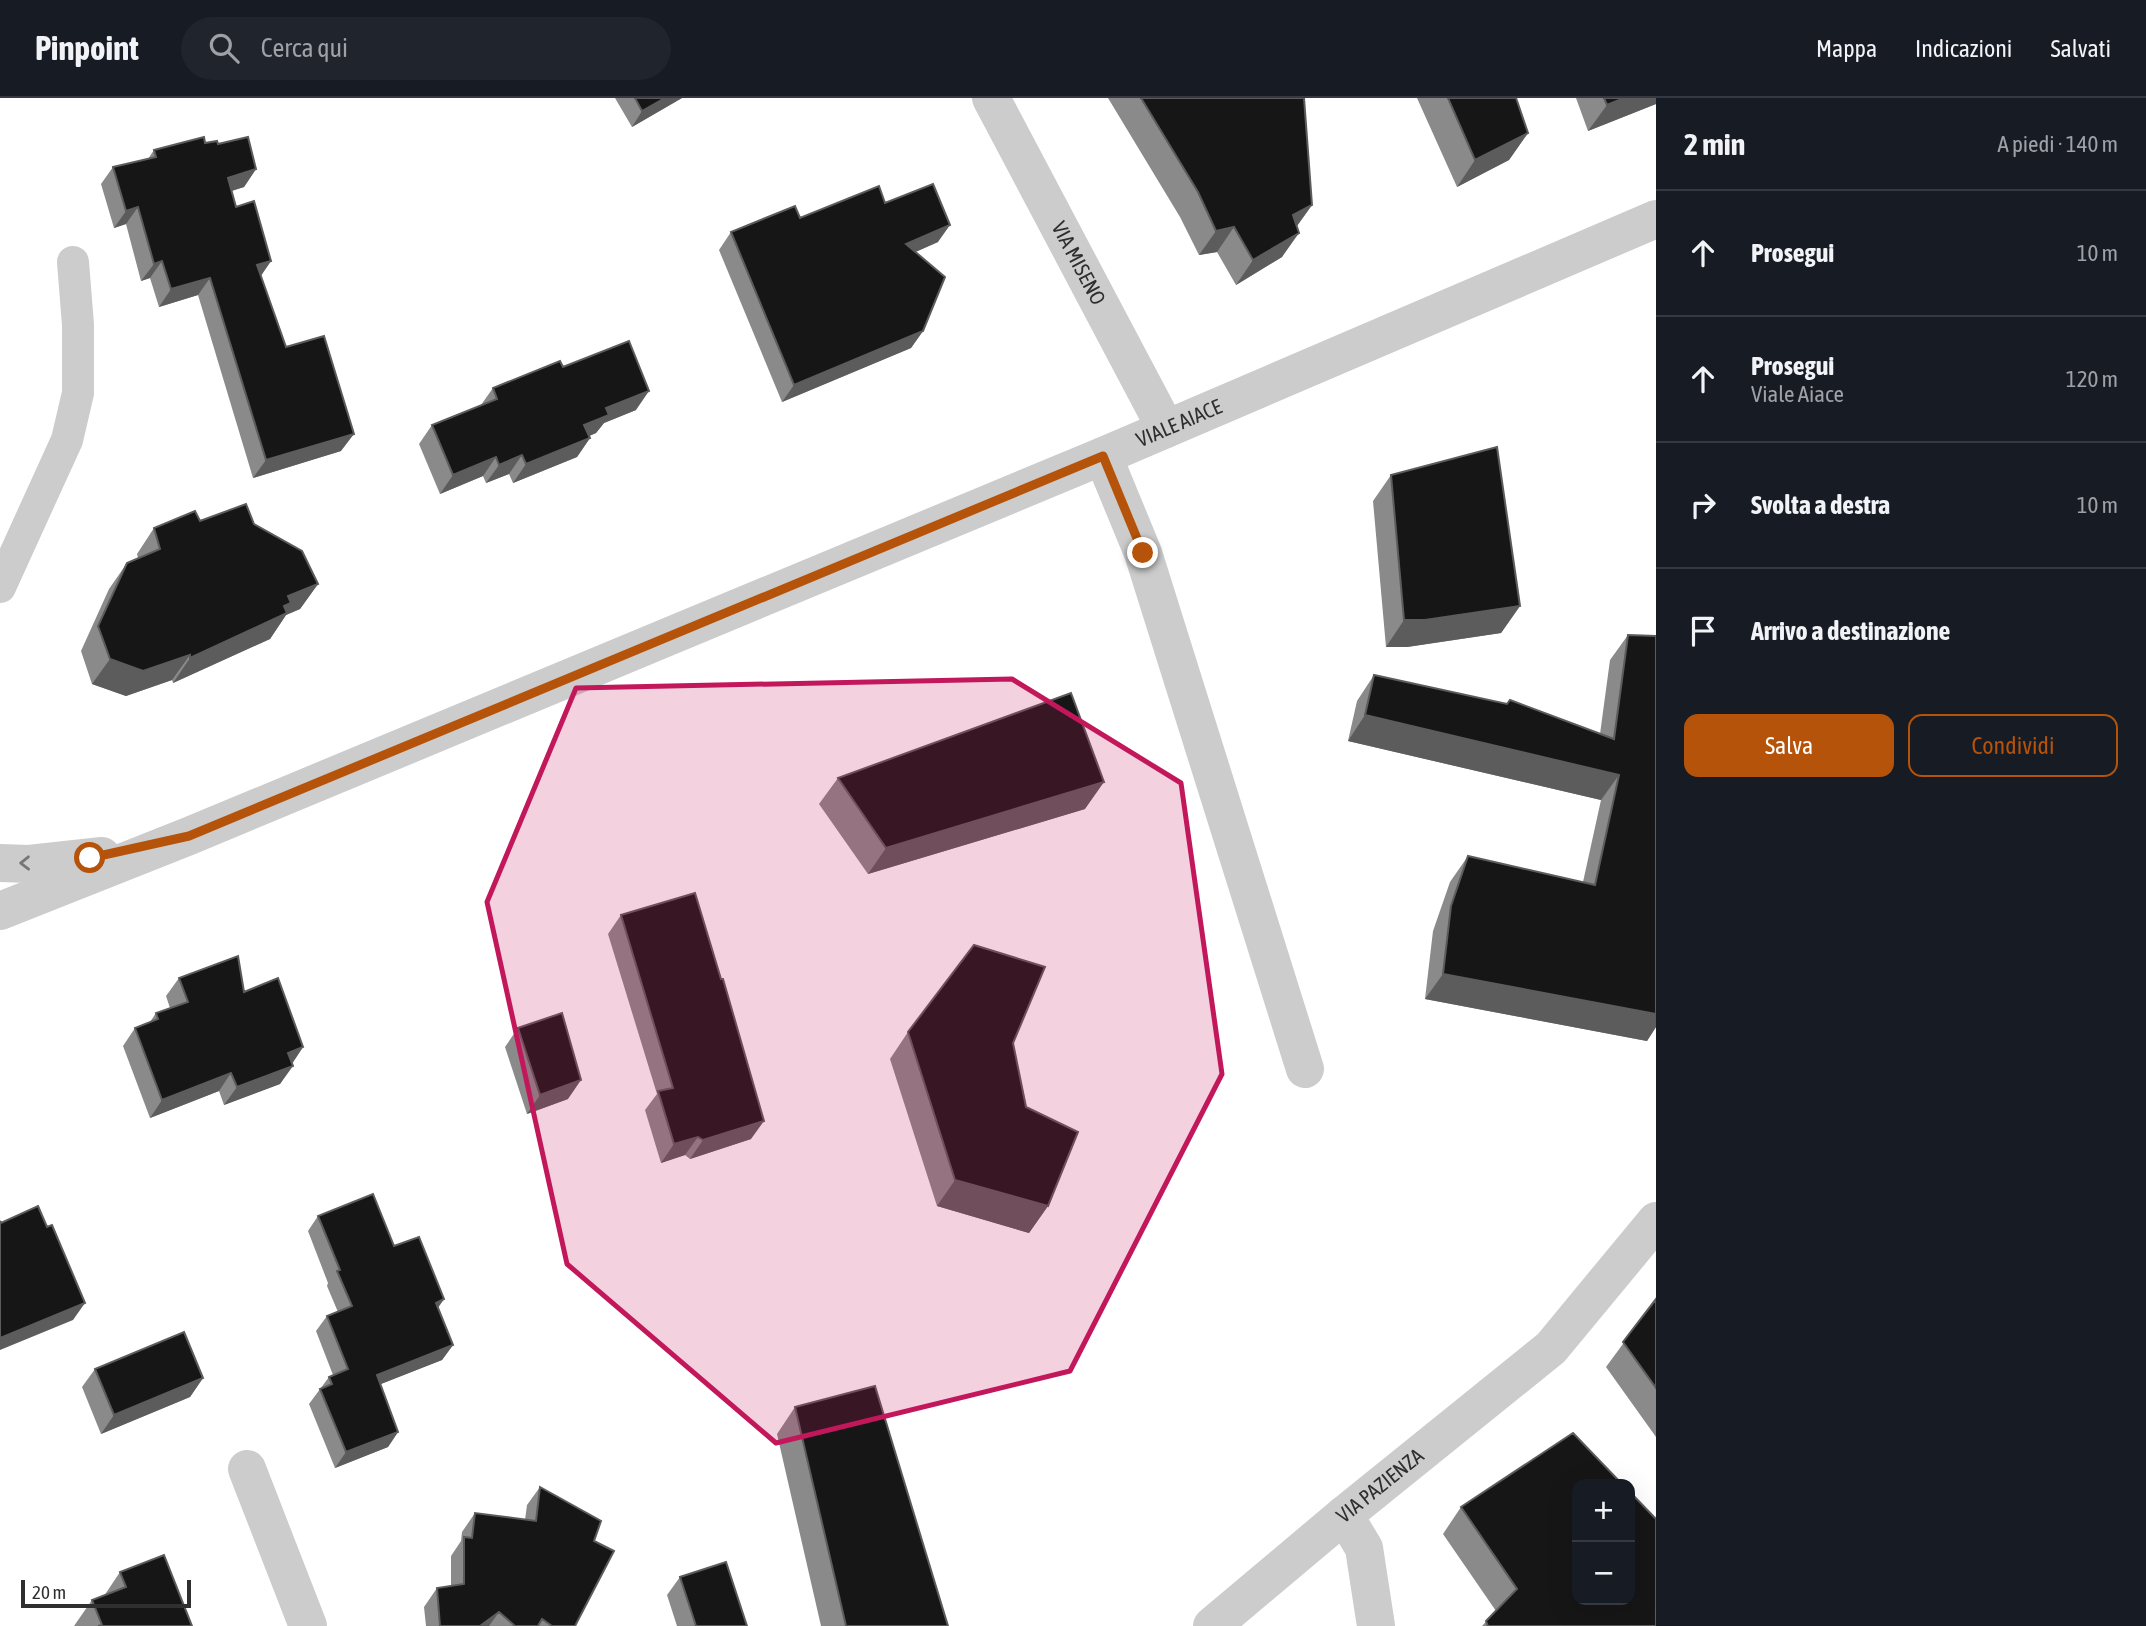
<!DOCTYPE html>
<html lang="it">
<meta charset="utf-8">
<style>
body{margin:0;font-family:"Asap Condensed",sans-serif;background:#20242c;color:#f1f3f6}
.controls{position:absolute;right:21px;bottom:21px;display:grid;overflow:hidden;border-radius:14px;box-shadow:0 7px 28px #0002}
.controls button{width:63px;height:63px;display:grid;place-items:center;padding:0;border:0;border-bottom:2px solid #363941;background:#171b24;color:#f1f3f6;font:35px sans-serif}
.scale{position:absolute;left:21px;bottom:18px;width:170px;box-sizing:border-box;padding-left:7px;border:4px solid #2f2f2f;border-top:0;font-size:19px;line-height:24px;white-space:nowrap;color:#2f2f2f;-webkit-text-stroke:5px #fff;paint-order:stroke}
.stop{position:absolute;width:21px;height:21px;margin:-16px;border:5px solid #b45309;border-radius:50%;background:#fff}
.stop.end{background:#b45309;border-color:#fff;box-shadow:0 2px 7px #0008}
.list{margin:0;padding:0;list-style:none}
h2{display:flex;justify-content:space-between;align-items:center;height:91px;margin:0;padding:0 28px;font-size:30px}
h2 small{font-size:23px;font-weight:400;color:#9ea1a6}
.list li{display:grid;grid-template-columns:46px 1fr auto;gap:21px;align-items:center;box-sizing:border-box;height:126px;padding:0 28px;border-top:2px solid #363941}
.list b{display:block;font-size:26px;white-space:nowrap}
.list p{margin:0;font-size:23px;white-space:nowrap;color:#9ea1a6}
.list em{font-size:23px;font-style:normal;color:#9ea1a6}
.actions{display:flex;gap:14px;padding:21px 28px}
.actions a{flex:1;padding:16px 0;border:2px solid #b45309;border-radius:14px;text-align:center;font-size:24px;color:#b45309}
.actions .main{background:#b45309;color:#fff}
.icon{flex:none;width:38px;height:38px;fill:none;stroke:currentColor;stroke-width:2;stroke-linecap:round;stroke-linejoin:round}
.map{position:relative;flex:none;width:1656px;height:1528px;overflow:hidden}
header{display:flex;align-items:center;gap:42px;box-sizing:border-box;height:98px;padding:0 35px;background:#171b24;border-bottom:2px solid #363941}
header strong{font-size:33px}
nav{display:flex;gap:38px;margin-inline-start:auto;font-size:24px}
.search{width:490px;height:63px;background:#20242c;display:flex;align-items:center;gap:18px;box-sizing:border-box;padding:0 24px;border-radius:38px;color:#9ea1a6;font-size:26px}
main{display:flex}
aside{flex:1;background:#171b24}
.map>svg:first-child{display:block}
</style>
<header>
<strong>Pinpoint</strong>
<div class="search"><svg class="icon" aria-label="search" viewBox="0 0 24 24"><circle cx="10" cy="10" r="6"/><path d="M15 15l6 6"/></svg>Cerca qui</div>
<nav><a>Mappa</a><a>Indicazioni</a><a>Salvati</a></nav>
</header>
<main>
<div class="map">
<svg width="1656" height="1528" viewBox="0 0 1656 1528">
<rect width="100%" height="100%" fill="#fff"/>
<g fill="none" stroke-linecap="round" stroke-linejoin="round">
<path stroke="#ccc" stroke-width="32" d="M 0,489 L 67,342 L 78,295 L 78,227 L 73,164"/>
<g stroke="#ccc" stroke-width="38">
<path id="s1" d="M 991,0 L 1166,331"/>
<path d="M 1103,358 L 1143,455 L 1305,971"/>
<path d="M 0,765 L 29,766 L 102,758"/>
<path id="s2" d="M 0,813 L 189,738 L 1103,358 L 1656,121"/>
<path d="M 247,1371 L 308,1528"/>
<path d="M 1344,1417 L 1364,1450 L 1376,1528"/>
<path id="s3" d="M 1212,1528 L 1344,1417 L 1551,1250 L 1656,1123"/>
</g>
</g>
<path fill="#8a8a8a" d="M 615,0 L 682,0 L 632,29 Z
M 1108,0 L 1304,0 L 1312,107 L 1297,128 L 1282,159 L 1236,187 L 1217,154 L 1199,157 L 1180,119 Z
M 1417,0 L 1516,0 L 1528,35 L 1509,62 L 1457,89 Z
M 1576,0 L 1656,0 L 1656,6 L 1588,33 Z
M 205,45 L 218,46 L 256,71 L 244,89 L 231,93 L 236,109 L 271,163 L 261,178 L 286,249 L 341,353 L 253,380 L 198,197 L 159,209 L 150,180 L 141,183 L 126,126 L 114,130 L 101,86 L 113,69 L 148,61 L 154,52 Z
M 885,105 L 938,144 L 915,154 L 923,233 L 911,250 L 782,304 L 719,152 L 731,134 Z
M 563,269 L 636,312 L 604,325 L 596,335 L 589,338 L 590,340 L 577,359 L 513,385 L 509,376 L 486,385 L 483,378 L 440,396 L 419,346 L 432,327 L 481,307 L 493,290 Z
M 1391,377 L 1520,508 L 1501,535 L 1407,549 L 1386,549 L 1373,403 Z
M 200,423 L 254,426 L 318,486 L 300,511 L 286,517 L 270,541 L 173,585 L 172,582 L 126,598 L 92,586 L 81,553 L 109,491 L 127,465 L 138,460 L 137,456 L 154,430 Z
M 1628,537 L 1656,538 L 1656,929 L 1647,943 L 1425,901 L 1433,833 L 1450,784 L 1468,758 L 1583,784 L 1601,702 L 1348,643 L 1357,603 L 1374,577 L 1600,636 L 1610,562 Z
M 838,680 L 1085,711 L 868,776 L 819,706 Z
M 621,817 L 751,1041 L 690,1061 L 685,1057 L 661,1065 L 645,1012 L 657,996 L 608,836 Z
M 179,880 L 244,894 L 303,949 L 292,966 L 280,986 L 224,1007 L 219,993 L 150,1020 L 123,948 L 135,930 L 150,924 L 156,915 L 170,910 L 166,898 Z
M 518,930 L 568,1001 L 527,1016 L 505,949 Z
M 908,934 L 1013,945 L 1048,1108 L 1029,1135 L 937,1108 L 890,961 Z
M 318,1118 L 394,1148 L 444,1201 L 438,1210 L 453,1247 L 442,1262 L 380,1286 L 398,1334 L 388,1349 L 335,1370 L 309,1306 L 329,1279 L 333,1277 L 316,1233 L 327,1218 L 338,1214 L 327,1188 L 328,1185 L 308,1133 Z
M 1656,1201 L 1656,1339 L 1606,1269 Z
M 95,1271 L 203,1280 L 190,1299 L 101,1336 L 82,1289 Z
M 795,1309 L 948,1528 L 821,1528 L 777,1336 Z
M 540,1389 L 594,1443 L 575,1528 L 426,1528 L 424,1509 L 437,1490 L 451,1488 L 451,1458 L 461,1443 L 462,1434 L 475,1415 L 525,1422 L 527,1407 Z
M 1461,1409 L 1656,1528 L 1482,1528 L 1496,1513 L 1443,1436 Z
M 120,1474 L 192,1528 L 74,1528 L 92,1502 L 104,1498 Z
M 680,1479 L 747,1528 L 677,1528 L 667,1497 Z"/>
<path fill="#5c5c5c" d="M 665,0 L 682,0 L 632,29 L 642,13 Z
M 1624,0 L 1656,0 L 1656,6 L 1588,33 L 1607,7 Z
M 1528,35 L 1509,62 L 1457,89 L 1475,62 Z
M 256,71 L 244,89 L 216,98 L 228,80 Z
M 1312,107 L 1294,132 L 1293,117 Z
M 138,109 L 126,126 L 114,130 L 126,113 Z
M 950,127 L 938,144 L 893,164 L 906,146 Z
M 1234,129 L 1217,154 L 1199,157 L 1216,133 Z
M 1299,135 L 1282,159 L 1236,187 L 1253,162 Z
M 162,163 L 150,180 L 141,183 L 154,166 Z
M 271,163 L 259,180 L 257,167 Z
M 210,180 L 198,197 L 159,209 L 171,191 Z
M 923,233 L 911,250 L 782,304 L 794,287 Z
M 649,293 L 636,312 L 604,325 L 596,335 L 571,346 L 584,327 L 606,310 Z
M 354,336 L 341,353 L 253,380 L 266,362 Z
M 590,340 L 577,359 L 513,385 L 526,366 Z
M 522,357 L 509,376 L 486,385 L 499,367 Z
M 496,359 L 483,378 L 440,396 L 453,377 Z
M 318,486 L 300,511 L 286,517 L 270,541 L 173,585 L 190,560 L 288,498 Z
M 1520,508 L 1501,535 L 1407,549 L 1386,549 L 1404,522 Z
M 190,557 L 172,582 L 126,598 L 92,586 L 110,561 Z
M 1365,617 L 1619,677 L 1601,702 L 1348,643 Z
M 1104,684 L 1085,711 L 868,776 L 886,750 Z
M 1443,876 L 1656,916 L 1656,929 L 1647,943 L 1425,901 Z
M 303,949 L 291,967 L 288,955 Z
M 293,968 L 280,986 L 224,1007 L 237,989 Z
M 231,975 L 219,993 L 150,1020 L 162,1002 Z
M 581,982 L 568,1001 L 527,1016 L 540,997 Z
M 764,1023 L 751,1041 L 690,1061 L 703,1042 Z
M 698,1039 L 685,1057 L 661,1065 L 674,1046 Z
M 955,1082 L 1048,1108 L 1029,1135 L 937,1108 Z
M 444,1201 L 433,1216 L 436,1205 Z
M 85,1205 L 73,1222 L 0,1252 L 0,1240 Z
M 453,1247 L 442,1262 L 366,1292 L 377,1277 Z
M 203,1280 L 190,1299 L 101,1336 L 114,1317 Z
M 398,1334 L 388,1349 L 335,1370 L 346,1354 Z
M 499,1514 L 489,1528 L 480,1528 Z"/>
<path fill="#161616" stroke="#5c5c5c" stroke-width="2" d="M 635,0 L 665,0 L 642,13 Z
M 1141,0 L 1304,0 L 1312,107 L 1293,117 L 1299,135 L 1253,162 L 1234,129 L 1216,133 L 1198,94 Z
M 1448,0 L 1516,0 L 1528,35 L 1475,62 Z
M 1604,0 L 1624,0 L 1607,7 Z
M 204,39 L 205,45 L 217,43 L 218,46 L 248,39 L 256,71 L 228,80 L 236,109 L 254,103 L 271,163 L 257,167 L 286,249 L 324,238 L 354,336 L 266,362 L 210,180 L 171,191 L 162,163 L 154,166 L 138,109 L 126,113 L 113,69 L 156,59 L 154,52 Z
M 933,86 L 950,127 L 906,146 L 945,179 L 923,233 L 794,287 L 731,134 L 795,108 L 800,120 L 879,88 L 885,105 Z
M 629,243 L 649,293 L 606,310 L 609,317 L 584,327 L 590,340 L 526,366 L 522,357 L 499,367 L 496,359 L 453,377 L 432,327 L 497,301 L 493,290 L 560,263 L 563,269 Z
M 1497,349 L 1520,508 L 1425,522 L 1404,522 L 1391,377 Z
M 246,406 L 254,426 L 302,453 L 318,486 L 288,498 L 291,505 L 284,508 L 287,515 L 190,560 L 190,557 L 143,573 L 110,561 L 98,528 L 127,465 L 160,451 L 154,430 L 195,413 L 200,423 Z
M 1628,537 L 1656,538 L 1656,916 L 1443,876 L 1451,808 L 1468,758 L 1595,787 L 1619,677 L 1365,617 L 1374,577 L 1507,606 L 1510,602 L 1614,641 Z
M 1071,595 L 1104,684 L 886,750 L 838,680 Z
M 695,795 L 721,881 L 723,881 L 764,1023 L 703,1042 L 698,1039 L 674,1046 L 658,993 L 673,990 L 621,817 Z
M 974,847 L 1045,869 L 1013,945 L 1026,1009 L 1078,1034 L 1048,1108 L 955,1082 L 908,934 Z
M 238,858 L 244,894 L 278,880 L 303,949 L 288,955 L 293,968 L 237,989 L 231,975 L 162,1002 L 135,930 L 158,921 L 156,915 L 188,904 L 179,880 Z
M 562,915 L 581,982 L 540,997 L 518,930 Z
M 373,1096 L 394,1148 L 419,1139 L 444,1201 L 436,1205 L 453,1247 L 377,1277 L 398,1334 L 346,1354 L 320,1291 L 332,1286 L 329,1279 L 348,1271 L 327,1218 L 352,1208 L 337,1173 L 340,1172 L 318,1118 Z
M 38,1108 L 47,1129 L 52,1127 L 85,1205 L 0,1240 L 0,1123 L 1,1125 Z
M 1656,1201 L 1656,1290 L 1623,1244 Z
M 184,1234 L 203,1280 L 114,1317 L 95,1271 Z
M 875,1288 L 948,1528 L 846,1528 L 795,1309 Z
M 1573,1335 L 1622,1386 L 1577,1386 L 1577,1502 L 1630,1502 L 1630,1394 L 1656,1421 L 1656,1528 L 1488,1528 L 1486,1523 L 1517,1491 L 1461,1409 Z
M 540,1389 L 601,1423 L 594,1443 L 614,1453 L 575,1528 L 552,1528 L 542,1521 L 538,1528 L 515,1528 L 499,1514 L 480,1528 L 440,1528 L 437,1490 L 464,1486 L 464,1439 L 472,1440 L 475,1415 L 536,1423 Z
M 164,1457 L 192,1528 L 98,1528 L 102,1527 L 92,1502 L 126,1489 L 120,1474 Z
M 726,1464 L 747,1528 L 696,1528 L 680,1479 Z"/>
<defs><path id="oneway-chevron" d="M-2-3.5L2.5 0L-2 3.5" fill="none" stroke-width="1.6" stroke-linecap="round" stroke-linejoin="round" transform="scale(1.75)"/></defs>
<use stroke="#767676" href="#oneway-chevron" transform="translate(25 765) rotate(179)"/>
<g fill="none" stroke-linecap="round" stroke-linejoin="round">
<path stroke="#b45309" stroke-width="9" d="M 90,760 L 189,738 L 1103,358 L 1143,455"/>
</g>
<path fill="#c2185b" fill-opacity="0.2" stroke="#c2185b" stroke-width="5" stroke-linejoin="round" d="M 1012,581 L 1181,685 L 1222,976 L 1070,1273 L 776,1345 L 567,1166 L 487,804 L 576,590 Z"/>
<g text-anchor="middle" stroke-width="7" stroke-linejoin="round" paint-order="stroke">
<g font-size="21" fill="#2f2f2f" stroke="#fff">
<text dy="7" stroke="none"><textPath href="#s1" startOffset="187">VIA MISENO</textPath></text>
<text dy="7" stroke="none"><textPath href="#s2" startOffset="1276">VIALE AIACE</textPath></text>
<text dy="7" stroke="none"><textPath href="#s3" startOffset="219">VIA PAZIENZA</textPath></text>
</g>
</g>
</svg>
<div class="controls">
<button>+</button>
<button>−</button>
</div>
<div class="scale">20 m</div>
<div class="stop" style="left:90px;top:760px"></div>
<div class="stop end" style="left:1143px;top:455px"></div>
</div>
<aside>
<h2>2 min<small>A piedi · 140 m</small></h2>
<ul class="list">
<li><svg class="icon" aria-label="ahead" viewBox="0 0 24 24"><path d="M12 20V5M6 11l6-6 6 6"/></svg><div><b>Prosegui</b></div><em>10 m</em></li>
<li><svg class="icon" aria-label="ahead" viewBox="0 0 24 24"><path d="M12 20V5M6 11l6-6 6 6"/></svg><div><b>Prosegui</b><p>Viale Aiace</p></div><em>120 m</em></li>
<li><svg class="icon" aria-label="right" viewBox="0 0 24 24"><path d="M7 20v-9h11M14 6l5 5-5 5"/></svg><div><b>Svolta a destra</b></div><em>10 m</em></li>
<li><svg class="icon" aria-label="arrive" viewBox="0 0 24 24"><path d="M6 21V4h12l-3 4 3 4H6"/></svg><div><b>Arrivo a destinazione</b></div></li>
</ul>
<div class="actions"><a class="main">Salva</a><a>Condividi</a></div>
</aside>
</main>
